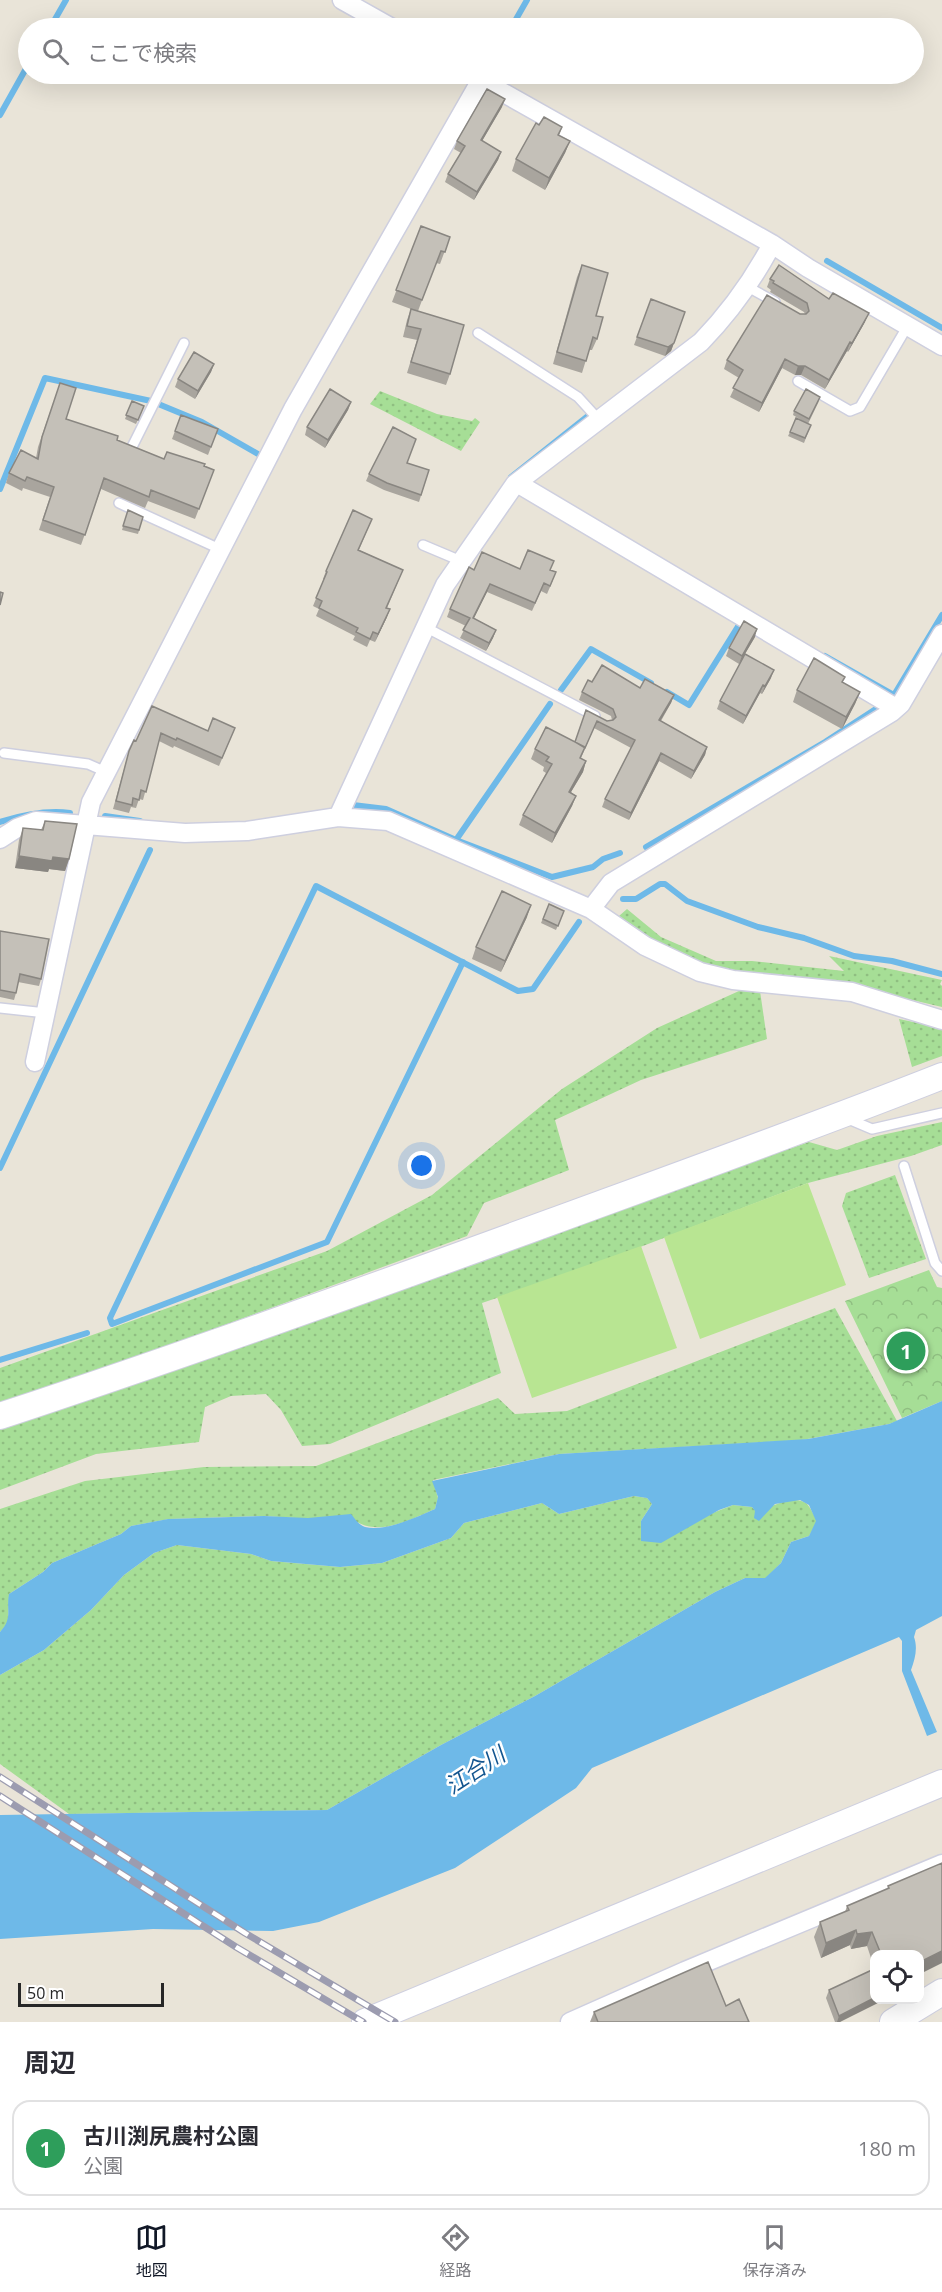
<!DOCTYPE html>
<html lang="ja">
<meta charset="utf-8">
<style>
body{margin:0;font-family:"Open Sans","Noto Sans JP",sans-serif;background:#f7f7f7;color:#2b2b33}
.controls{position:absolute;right:18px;bottom:18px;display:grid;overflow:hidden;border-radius:12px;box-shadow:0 6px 24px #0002}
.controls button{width:54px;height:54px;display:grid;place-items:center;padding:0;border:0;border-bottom:2px solid #e1e1e2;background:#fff;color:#2b2b33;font:30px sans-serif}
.scale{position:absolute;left:18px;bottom:15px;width:146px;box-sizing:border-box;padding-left:6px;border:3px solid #272727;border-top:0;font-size:16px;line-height:21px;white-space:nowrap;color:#272727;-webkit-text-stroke:4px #fff;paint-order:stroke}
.you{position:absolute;left:422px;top:1166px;width:21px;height:21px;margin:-15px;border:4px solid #fff;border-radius:50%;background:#1a73e8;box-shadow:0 0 0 9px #1a73e833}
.badge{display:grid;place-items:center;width:39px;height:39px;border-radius:50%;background:#111827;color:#fff;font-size:20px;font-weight:700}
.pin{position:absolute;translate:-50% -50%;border:3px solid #fff;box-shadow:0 2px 6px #0006}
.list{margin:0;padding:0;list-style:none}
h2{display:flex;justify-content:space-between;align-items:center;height:78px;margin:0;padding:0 24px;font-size:26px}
h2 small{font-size:20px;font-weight:400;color:#7c7c81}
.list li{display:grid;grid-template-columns:39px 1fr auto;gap:18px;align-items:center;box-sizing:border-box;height:96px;margin:0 12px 12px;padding:0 12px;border:2px solid #e1e1e2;border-radius:18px}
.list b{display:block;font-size:22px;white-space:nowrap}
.list p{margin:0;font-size:20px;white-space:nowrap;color:#7c7c81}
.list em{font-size:20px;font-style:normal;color:#7c7c81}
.icon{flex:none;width:33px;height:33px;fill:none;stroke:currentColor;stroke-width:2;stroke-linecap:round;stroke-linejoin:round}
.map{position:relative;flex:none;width:942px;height:2022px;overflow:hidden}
.search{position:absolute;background:#fff;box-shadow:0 6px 24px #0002;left:18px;right:18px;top:18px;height:66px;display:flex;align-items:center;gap:15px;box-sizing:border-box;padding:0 21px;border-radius:33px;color:#7c7c81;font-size:22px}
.sheet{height:186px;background:#fff}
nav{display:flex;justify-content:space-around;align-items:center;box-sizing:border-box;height:84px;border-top:2px solid #e1e1e2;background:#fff;font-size:16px;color:#7c7c81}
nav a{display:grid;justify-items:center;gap:3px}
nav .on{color:#111827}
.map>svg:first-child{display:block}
</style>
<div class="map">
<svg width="942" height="2022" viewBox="0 0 942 2022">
<defs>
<pattern id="grass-dots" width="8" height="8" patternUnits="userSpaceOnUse" patternTransform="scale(1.5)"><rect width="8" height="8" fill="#a6de96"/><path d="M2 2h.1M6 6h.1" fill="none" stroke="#8fbe81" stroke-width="1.8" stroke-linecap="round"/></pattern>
<pattern id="park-crowns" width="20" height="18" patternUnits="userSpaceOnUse" patternTransform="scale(1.5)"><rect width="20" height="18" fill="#a6de96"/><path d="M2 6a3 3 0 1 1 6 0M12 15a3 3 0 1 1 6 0" fill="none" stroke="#8fbe81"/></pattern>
</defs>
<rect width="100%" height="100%" fill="#e9e4d8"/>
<path fill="url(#grass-dots)" d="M 380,391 L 437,414 L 472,421 L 475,418 L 480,422 L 461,451 L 370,404 Z
M 627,909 L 661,937 L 716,961 L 752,961 L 844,971 L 829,956 L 942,980 L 940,984 L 942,986 L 942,1007 L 857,987 L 720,971 L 657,943 L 619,916 Z
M 739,991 L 760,991 L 767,1039 L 641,1080 L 555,1120 L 569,1170 L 484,1203 L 467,1236 L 29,1397 L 0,1406 L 0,1368 L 327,1251 L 432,1195 L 562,1089 L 657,1028 Z
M 899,1019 L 942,1028 L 942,1056 L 912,1067 Z
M 942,1122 L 942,1145 L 911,1156 L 808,1183 L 593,1265 L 482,1303 L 501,1373 L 330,1444 L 302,1446 L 281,1410 L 266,1394 L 231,1396 L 205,1407 L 199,1442 L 96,1454 L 0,1490 L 0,1430 L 262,1340 L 577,1222 L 809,1142 L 837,1150 L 877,1136 Z
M 895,1175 L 926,1259 L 869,1278 L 842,1206 L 846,1193 Z
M 835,1308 L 897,1421 L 889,1424 L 802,1440 L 559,1454 L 433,1480 L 438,1498 L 435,1509 C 412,1519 381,1536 357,1522 L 264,1516 L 169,1519 L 131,1526 L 121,1534 L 52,1563 L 43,1572 L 9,1594 L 8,1623 L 0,1632 L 0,1509 L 85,1481 L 204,1467 L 316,1466 L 498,1398 L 515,1414 L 567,1411 Z
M 634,1496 L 647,1498 L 652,1504 L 641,1521 L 641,1541 L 733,1505 L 752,1507 L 755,1510 L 755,1515 C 768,1508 793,1493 807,1504 C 811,1508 814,1516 817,1521 L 809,1536 L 791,1542 L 781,1563 L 765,1579 L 745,1578 L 715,1592 L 535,1696 L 441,1745 L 327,1810 L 69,1814 L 0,1764 L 0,1675 L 44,1650 L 91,1610 L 124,1575 L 154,1553 L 177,1545 L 251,1554 L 271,1561 L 340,1567 L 382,1563 L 451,1538 L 464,1523 L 542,1503 L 559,1514 Z"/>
<path fill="url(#park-crowns)" d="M 929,1270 L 937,1287 L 942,1288 L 942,1401 L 902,1418 L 845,1301 Z"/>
<path fill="#b8e592" d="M 808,1183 L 846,1285 L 700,1339 L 664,1237 Z
M 641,1246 L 677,1348 L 532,1398 L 497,1297 Z"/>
<path fill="#6eb9e8" d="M 942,1401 L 942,1616 L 916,1630 L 914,1637 C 918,1648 915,1659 911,1670 L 937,1732 L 927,1736 L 902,1671 L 902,1641 L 899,1637 L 592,1768 L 576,1788 L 455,1868 L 319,1922 L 273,1931 L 153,1929 L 0,1939 L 0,1815 L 327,1810 L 441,1745 L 535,1696 L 715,1592 L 745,1578 L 765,1578 L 781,1563 L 791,1542 L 809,1536 L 816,1521 L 809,1505 L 800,1500 L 775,1504 L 759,1521 L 754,1518 L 755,1511 L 752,1507 L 733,1505 L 719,1510 L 661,1543 L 641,1541 L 641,1521 L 652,1504 L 647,1498 L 634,1496 L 559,1514 L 542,1503 L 464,1523 L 451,1538 L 382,1563 L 340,1567 L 271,1561 L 251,1554 L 177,1545 L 154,1553 L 124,1575 L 91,1610 L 44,1650 L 0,1675 L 0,1632 C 13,1618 6,1611 9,1594 L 43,1572 L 52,1563 L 121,1534 L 131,1526 L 168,1519 L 264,1516 L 308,1518 L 351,1514 C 355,1519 359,1525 365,1527 C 385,1532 417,1517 435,1509 L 438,1497 L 432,1481 L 559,1454 L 808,1439 L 889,1424 Z"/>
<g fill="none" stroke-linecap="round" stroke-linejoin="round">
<path stroke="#6eb9e8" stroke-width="6" d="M 50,28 L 66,0
M 511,28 L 527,0
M 0,115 L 28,65
M 827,261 L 942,328
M 511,477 L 589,415
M 0,489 L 45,378 L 151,401 L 202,422 L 258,454
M 825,656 L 894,695 L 942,615
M 561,690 L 591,649 L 651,683
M 667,692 L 689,705 L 742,620
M 353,805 L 386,809 L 456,840 L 552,877 L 593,867 L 603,859 L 620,853
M 105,816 L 140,821
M 0,822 C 22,815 47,810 70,813
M 456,840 L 550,704
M 646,847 L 825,742 L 885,703
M 623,899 L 636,899 L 660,884 L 665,884 L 687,901 L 758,927 L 804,938 L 854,956 L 892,961 L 942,974
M 463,962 L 327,1242 L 112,1324 L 110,1318 L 316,886 L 518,991 L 533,989 L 579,922
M 0,1168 L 150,850
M 0,1360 L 87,1333"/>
<g stroke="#cecfdf" stroke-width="12">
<path id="lane" d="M 748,287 L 775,302
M 478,333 L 578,397 L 599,420
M 798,381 L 850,411 L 860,407 L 907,327
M 131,449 L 184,343
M 119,503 L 222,550
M 423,545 L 461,561
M 425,627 L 595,716
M 4,753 L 88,764 L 106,772
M 0,1008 L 46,1013
M 846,1118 L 872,1129 L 942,1113
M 904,1166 L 935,1263 L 942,1271"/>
</g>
<g stroke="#cecfdf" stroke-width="21">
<path id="street" d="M 342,0 L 392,28
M 470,74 L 772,244 L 808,268 L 942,346
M 517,483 L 896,708
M 338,817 L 445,585 L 515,484 L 701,342 C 731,311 752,282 772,244
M 0,839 L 17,828 L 36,821 L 185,833 L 247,831 L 338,817 L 388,821 L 591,909 L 645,946 L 700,972 L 733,980 L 852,992 L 942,1020
M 591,909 L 611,883 L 892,712 L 901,704 L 942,634
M 35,1062 L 91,802 L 293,409 L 481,80
M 570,2022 L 685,1971 L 942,1864"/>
</g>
<g stroke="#cecfdf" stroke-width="28">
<path id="secondary" d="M 0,1416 C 185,1355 368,1289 551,1222 C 682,1174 813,1127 942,1076
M 365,2022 L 942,1783
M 893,2022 L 942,1992"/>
</g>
<use href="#lane" stroke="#fff" stroke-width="9"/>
<use href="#street" stroke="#fff" stroke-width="18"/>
<use href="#secondary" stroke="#fff" stroke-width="26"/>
<g stroke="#9c9cb0" stroke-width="7">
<path id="rail" d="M 0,1777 L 245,1933 L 395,2022
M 0,1796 L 236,1947 L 363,2022"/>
</g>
<use href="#rail" stroke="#fff" stroke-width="4.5" stroke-dasharray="14" stroke-linecap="butt"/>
</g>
<path fill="#a9a59e" d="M 502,107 L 482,141 L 501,152 L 498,160 L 474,200 L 445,182 L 448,174 L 461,153 L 454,149 L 457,141 Z
M 539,125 L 562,127 L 559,136 L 570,141 L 565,153 L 545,190 L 512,171 L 516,159 Z
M 421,226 L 450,237 L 440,264 L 436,263 L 418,311 L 450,374 L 446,385 L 407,373 L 417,340 L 403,337 L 407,320 L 411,309 L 392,302 Z
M 582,265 L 596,316 L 597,339 L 592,350 L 589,350 L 582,373 L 553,364 L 577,277 Z
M 770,279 L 829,299 L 865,322 L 848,352 L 847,351 L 825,389 L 801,375 L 795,375 L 782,368 L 759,412 L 730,397 L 739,378 L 724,369 L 727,360 L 800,314 L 805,314 L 804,312 L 770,292 L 771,290 L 767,287 Z
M 651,299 L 685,312 L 671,351 L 665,356 L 634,345 Z
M 214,364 L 211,372 L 195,399 L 175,387 L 178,379 Z
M 60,383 L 66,419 L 164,459 L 204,466 L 214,470 L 195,519 L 148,501 L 145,508 L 101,489 L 81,545 L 39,530 L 50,497 L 23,488 L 22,491 L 6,483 L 9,473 L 36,458 L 38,447 Z
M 132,401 L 144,406 L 136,424 L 125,419 Z
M 819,401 L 808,424 L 793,415 L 794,411 Z
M 351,402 L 348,410 L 325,448 L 305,435 L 307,427 Z
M 181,415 L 218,429 L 208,455 L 172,439 Z
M 811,425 L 804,443 L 788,436 L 790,432 Z
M 407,463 L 429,470 L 419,502 L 384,490 L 366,481 L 369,474 Z
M 128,510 L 143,517 L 138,534 L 122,530 Z
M 372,519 L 359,550 L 403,570 L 387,608 L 387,617 L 375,642 L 370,640 L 367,647 L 353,640 L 355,636 L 316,616 L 319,609 L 313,606 L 324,579 L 323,579 L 326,571 Z
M 520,569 L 551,570 L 553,580 L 547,594 L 541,591 L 532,611 L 487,592 L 474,618 L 496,630 L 493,638 L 486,651 L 460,638 L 466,626 L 447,617 L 450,609 L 474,570 Z
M 755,637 L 739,664 L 726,656 L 729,648 Z
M 771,678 L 762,694 L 760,693 L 743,724 L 717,709 L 720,701 Z
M 592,682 L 640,688 L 674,695 L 671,703 L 661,721 L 707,747 L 705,755 L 691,779 L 659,761 L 629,820 L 602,807 L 605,799 L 631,748 L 594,728 L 581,758 L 586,761 L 583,772 L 571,792 L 576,796 L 572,806 L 552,843 L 519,825 L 523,815 L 546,773 L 543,771 L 544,767 L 531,759 L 535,749 L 575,742 L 586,710 L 607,721 L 612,720 L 611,716 L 579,700 L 582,692 Z
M 843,683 L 860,692 L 855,704 L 842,729 L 793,702 L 797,690 Z
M 152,706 L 208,731 L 235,728 L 219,766 L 174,746 L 173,748 L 159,741 L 143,800 L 139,799 L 136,808 L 131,807 L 129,813 L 113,809 L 129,751 L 136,741 Z
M 45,821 L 69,859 L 65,871 L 49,869 L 48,872 L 15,868 L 19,840 L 23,828 L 41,830 Z
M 549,904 L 564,911 L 556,930 L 541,923 Z
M 527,917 L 501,972 L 472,959 L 476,947 Z
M 0,931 L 41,979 L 39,986 L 18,982 L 16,993 L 14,1000 L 0,997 Z
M 888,1886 L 920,1954 L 874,1954 L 874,1967 L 867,1946 L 851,1949 L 850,1945 L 821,1958 L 814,1937 L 820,1922 L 845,1912 L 847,1906 L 887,1889 Z
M 874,1969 L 840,2022 L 835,2022 L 826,1998 L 829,1990 Z
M 726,2006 L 749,2022 L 590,2022 L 594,2012 Z"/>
<path fill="#898681" d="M 505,99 L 502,107 L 478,148 L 481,140 Z
M 570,141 L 565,153 L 545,190 L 549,178 Z
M 501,152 L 498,160 L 474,200 L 477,192 Z
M 869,313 L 865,322 L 848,352 L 852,343 Z
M 850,342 L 847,351 L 825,389 L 829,380 Z
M 674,343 L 671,351 L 665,356 L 668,347 Z
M 785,359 L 782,368 L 759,412 L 762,403 Z
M 214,364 L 211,372 L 195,399 L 198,391 Z
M 798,366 L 805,366 L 801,375 L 795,375 Z
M 351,402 L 348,410 L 325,448 L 328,440 Z
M 490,584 L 487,592 L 470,626 L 473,618 Z
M 390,609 L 387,617 L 375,642 L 378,634 Z
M 757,629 L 755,637 L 739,664 L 742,656 Z
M 496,630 L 493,638 L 486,651 L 489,643 Z
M 774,670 L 771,678 L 762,694 L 765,686 Z
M 763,685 L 760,693 L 743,724 L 746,716 Z
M 860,692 L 855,704 L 842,729 L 846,717 Z
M 674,695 L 671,703 L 656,728 L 659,720 Z
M 707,747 L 705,755 L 691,779 L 694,771 Z
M 661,753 L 659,761 L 629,820 L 631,813 Z
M 586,761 L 583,772 L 565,802 L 569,792 Z
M 576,796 L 572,806 L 552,843 L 555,833 Z
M 19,856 L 53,857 L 69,859 L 65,871 L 49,869 L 48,872 L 15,868 Z
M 531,905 L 527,917 L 501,972 L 505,961 Z
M 856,1930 L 850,1945 L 821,1958 L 826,1943 Z
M 872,1932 L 867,1946 L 851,1949 L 857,1934 Z
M 942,1951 L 942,1963 L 920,1974 L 920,1962 Z
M 874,1998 L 874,2000 L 884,2000 L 840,2022 L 837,2022 L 839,2016 Z"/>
<path fill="#c4c0b8" stroke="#898681" stroke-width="1.5" d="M 487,89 L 505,99 L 481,140 L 501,152 L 477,192 L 448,174 L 465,146 L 457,141 Z
M 544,117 L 562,127 L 558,135 L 570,141 L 549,178 L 516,159 L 536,123 L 539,125 Z
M 421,226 L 450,237 L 445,252 L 441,251 L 422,300 L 396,290 Z
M 582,265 L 608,273 L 596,316 L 603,317 L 597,339 L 593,337 L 586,361 L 557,352 Z
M 779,265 L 829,299 L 833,293 L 869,313 L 852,343 L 850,342 L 829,380 L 805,366 L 798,366 L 785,359 L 762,403 L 733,388 L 743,370 L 727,360 L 767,295 L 800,314 L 806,314 L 809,311 L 807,303 L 773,283 L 774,281 L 770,279 Z
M 651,299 L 685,312 L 674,343 L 668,347 L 637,337 Z
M 411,309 L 464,325 L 450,374 L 411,362 L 421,329 L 407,326 Z
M 194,352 L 214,364 L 198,391 L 178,379 Z
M 60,383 L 76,388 L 66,419 L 118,436 L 117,440 L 164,459 L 167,452 L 205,464 L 204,466 L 214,470 L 199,509 L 151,490 L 149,497 L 104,478 L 85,535 L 43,520 L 54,487 L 27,477 L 25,481 L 9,473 L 21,450 L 38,459 L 42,437 Z
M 330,389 L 351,402 L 328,440 L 307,427 Z
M 806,389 L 820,397 L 809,419 L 794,411 Z
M 132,401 L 144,406 L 138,420 L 126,415 Z
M 181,415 L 218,429 L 211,447 L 175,431 Z
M 796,418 L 811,425 L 805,438 L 790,432 Z
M 393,427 L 416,439 L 407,463 L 429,470 L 421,495 L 387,483 L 369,474 Z
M 128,510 L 143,517 L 139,530 L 123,526 Z
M 353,510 L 372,519 L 358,550 L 403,570 L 386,608 L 390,609 L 378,634 L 373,632 L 370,639 L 356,632 L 358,628 L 319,608 L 322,601 L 316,598 L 327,572 L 326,571 Z
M 528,550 L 554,561 L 550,570 L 556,572 L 550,586 L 544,583 L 535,603 L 490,584 L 473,618 L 496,630 L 489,643 L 463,630 L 470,618 L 450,609 L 469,567 L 474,570 L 482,552 L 520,569 Z
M 0,592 L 3,593 L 0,605 Z
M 744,621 L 757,629 L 742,656 L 729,648 Z
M 745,654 L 774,670 L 765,686 L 763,685 L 746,716 L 720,701 Z
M 814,658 L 845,677 L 842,682 L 860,692 L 846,717 L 797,690 Z
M 602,665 L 640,688 L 645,679 L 674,695 L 659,720 L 707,747 L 694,771 L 661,753 L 631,813 L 605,799 L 635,740 L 597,721 L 585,748 L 575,742 L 586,710 L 607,721 L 613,720 L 616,717 L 613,709 L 582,692 L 588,680 L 592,682 Z
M 152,706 L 208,731 L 213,718 L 235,728 L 222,758 L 177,738 L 176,740 L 161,733 L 146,792 L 141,790 L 139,800 L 133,798 L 132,805 L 116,801 L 129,751 L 134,740 L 136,741 Z
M 546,727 L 585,747 L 580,758 L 586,761 L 569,792 L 576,796 L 555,833 L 523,815 L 552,764 L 546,761 L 549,757 L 535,749 Z
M 45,821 L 77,824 L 69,859 L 53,857 L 52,861 L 19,856 L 23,828 L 43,830 Z
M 502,891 L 531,905 L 505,961 L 476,947 Z
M 549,904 L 564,911 L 558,926 L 543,919 Z
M 0,931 L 49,939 L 41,979 L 20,974 L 16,993 L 0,990 Z
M 942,1863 L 942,1951 L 920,1962 L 920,1954 L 881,1954 L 872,1932 L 857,1934 L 856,1930 L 826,1943 L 820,1922 L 849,1910 L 847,1906 L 889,1888 L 888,1886 Z
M 708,1962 L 726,2006 L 739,1999 L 749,2022 L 598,2022 L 594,2012 Z
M 874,1969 L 874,1998 L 839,2016 L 829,1990 Z"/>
<g text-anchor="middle" stroke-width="5" stroke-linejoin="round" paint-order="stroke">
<g font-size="22" font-style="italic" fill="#12558f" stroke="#fff">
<text transform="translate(475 1770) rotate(-33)" y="8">江合川</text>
</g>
</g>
</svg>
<div class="controls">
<button><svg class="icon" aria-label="locate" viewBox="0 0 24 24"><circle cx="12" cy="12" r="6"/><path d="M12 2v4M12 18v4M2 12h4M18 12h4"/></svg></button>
</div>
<div class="scale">50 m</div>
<div class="you"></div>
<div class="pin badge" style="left:906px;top:1351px;background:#2e9e5b">1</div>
<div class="search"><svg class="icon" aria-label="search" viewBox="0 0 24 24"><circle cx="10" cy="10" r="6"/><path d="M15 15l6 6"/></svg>ここで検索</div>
</div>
<section class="sheet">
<h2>周辺<small></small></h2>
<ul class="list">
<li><span class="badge" style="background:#2e9e5b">1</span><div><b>古川渕尻農村公園</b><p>公園</p></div><em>180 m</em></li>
</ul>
</section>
<nav>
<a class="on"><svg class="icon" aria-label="map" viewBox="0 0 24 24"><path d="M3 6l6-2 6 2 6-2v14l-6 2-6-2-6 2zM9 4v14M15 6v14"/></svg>地図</a>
<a><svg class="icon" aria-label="directions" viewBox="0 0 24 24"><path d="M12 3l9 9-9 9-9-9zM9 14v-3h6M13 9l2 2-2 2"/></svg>経路</a>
<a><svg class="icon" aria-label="saved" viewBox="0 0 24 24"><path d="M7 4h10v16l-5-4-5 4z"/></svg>保存済み</a>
</nav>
